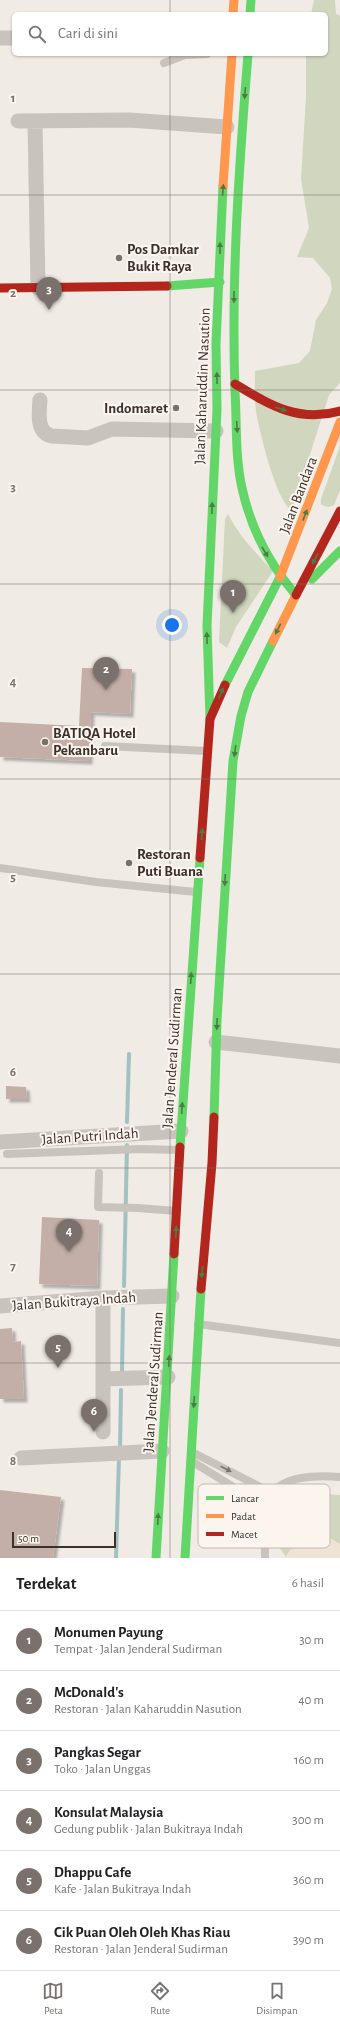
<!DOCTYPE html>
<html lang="id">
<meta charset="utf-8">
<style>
body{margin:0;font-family:"Alegreya Sans",sans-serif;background:#f6f6f6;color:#202124}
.scale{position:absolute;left:12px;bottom:10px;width:104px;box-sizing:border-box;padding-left:4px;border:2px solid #3b302b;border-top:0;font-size:11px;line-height:14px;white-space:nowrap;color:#3b302b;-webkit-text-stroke:3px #fbf5ee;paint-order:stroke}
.you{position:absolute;left:172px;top:625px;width:14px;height:14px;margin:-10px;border:3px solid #fff;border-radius:50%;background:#1a73e8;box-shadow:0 0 0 6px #1a73e833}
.badge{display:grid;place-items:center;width:26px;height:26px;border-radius:50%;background:#7a716c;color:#fff;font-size:13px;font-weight:700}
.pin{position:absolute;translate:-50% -33px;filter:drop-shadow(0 1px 2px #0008)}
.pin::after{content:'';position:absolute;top:21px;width:14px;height:12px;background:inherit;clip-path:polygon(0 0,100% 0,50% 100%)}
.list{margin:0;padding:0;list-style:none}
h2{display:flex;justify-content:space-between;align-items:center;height:52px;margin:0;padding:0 16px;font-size:17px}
h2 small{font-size:13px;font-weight:400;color:#757577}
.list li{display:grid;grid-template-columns:26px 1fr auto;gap:12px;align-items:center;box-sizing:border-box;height:60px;padding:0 16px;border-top:1px solid #e0e0e0}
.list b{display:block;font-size:15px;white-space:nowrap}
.list p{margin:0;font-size:13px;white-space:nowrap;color:#757577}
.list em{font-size:13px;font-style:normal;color:#757577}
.icon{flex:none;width:22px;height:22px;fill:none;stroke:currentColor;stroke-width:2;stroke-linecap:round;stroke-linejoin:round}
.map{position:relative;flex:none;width:340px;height:1558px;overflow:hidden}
.search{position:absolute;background:#fff;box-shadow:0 1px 3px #0004;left:12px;right:12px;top:12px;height:44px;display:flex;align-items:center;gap:10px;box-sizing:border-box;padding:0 14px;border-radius:6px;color:#757577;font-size:15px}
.sheet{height:412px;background:#fff}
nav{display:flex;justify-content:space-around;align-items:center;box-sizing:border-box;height:56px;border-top:1px solid #e0e0e0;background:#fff;font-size:11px;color:#757577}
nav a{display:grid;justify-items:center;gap:2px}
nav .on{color:#7a716c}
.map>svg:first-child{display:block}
</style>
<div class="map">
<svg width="340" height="1558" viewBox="0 0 340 1558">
<defs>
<filter id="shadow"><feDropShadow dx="3.5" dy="3.5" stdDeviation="1" flood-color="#0004"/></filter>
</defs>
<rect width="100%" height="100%" fill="#f0ebe5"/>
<path fill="#d1d6bf" d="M 314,0 L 335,0 L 336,14 L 340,16 L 340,383 L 329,395 L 292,511 C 276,501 261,436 257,417 C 254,402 255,386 255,371 L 299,363 L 310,351 L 316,320 L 327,303 L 332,289 L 330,278 L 313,258 L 297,257 L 309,228 L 301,179 L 306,97 L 306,54 L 326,54 L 326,14 L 311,14 Z
M 340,446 L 340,490 L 334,505 C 329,508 325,507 321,504 L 321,499 Z
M 228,514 C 239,536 256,553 273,571 L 236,627 L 227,648 L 219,642 L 225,519 Z
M 304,1485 L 326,1486 L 325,1494 L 340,1495 L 340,1544 C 320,1533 298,1537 286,1557 L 277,1544 L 279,1513 L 284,1499 Z"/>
<path fill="#eee3d5" d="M 319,1537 L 330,1538 L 340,1544 L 340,1558 L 285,1558 L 290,1550 L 298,1542 L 308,1538 Z"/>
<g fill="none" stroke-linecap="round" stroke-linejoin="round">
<path stroke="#a1c2c1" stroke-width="4" d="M 127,1122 L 129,1054
M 124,1286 L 127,1145
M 122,1373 L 123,1309
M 120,1449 L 121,1390
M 116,1558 L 119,1456"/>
</g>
<path fill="#c3afa7" filter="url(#shadow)" d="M 82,668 L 132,669 L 130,714 L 91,712 L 89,761 L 0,757 L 0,722 L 79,726 Z
M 6,1086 L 26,1087 L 27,1099 L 6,1099 Z
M 42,1217 L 99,1220 L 97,1286 L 39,1284 Z
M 12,1328 L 13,1342 L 21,1341 L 24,1399 L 0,1399 L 0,1329 Z
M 0,1490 L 61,1497 L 53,1558 L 0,1558 Z"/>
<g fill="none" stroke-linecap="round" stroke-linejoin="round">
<path stroke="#c9c3be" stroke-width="8" d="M 164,63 L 185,55 L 207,54
M 105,746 L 207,751
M 0,868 L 96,882 L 196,892
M 7,1154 L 140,1149 L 180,1150
M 99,1173 L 98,1207 L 138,1208 L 176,1211
M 198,1324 L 340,1343
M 192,1452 L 272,1493
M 193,1462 L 266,1507
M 265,1558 C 265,1542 264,1525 266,1509 C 270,1475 314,1475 340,1477"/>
<path stroke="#c9c3be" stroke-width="15" d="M 0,38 L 14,38
M 18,121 L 129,120 L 227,127
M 35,121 L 38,288
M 40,400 C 39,412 36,433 52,436 L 88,438 L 112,429 L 216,431
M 216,1042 L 340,1056
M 0,1142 L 181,1131
M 103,1298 L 103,1379 L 168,1377
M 0,1306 L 103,1298 L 172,1296
M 103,1379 L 103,1432
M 21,1458 L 162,1451"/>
<path stroke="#63d668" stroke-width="9" d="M 250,14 L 251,0
M 248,54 C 239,167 231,279 235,392 C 237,424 235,457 242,488 C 251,529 269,564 296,595
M 167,286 L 220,282
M 312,579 L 340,551
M 225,685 L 280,577
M 210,719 L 207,626 L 217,409 L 216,344 L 223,186
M 214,1117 L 217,1020 L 233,761 L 241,716 L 248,692 L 273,641
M 180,1147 L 200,858
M 156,1558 L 174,1254
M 185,1558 L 201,1289"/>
<path stroke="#ff974d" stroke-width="9" d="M 233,14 L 234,0
M 223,186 L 232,54
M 280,577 L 340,422
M 273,641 L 296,595"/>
<path stroke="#b3261e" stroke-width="9" d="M 0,288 L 167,286
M 235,384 C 270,405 298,423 340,411
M 296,595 L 340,511
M 200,858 L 210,719 L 225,685
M 174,1254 L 180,1147
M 201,1289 L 212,1163 L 214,1117"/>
</g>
<defs><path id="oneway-solid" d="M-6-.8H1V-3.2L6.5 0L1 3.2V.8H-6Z"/></defs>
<g fill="#4d7b46">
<use href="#oneway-solid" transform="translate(245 93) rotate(95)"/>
<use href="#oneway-solid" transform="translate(223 190) rotate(-86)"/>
<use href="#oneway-solid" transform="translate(220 248) rotate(-90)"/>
<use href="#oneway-solid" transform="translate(234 297) rotate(90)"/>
<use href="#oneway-solid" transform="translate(217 378) rotate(-91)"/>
<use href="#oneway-solid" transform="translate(281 409) rotate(18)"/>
<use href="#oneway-solid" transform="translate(237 427) rotate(87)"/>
<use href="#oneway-solid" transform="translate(212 508) rotate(-88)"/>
<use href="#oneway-solid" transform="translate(305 515) rotate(-69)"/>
<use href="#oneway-solid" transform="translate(265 552) rotate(59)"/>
<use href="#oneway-solid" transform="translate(315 559) rotate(118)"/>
<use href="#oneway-solid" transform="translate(278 629) rotate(117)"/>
<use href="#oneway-solid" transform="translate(207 638) rotate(-92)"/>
<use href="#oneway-solid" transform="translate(221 693) rotate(-66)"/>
<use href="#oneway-solid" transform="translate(235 751) rotate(98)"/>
<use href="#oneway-solid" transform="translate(202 834) rotate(-86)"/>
<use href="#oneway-solid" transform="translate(225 880) rotate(93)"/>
<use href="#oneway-solid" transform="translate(191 978) rotate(-86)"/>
<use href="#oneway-solid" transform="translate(217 1024) rotate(92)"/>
<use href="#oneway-solid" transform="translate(182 1108) rotate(-86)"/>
<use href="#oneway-solid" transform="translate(176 1232) rotate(-87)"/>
<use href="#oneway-solid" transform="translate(202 1272) rotate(95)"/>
<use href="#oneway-solid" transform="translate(169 1361) rotate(-87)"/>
<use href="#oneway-solid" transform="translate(194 1402) rotate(94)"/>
<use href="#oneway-solid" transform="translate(158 1519) rotate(-87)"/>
</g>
<use fill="#7b726d" href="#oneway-solid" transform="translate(226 1469) rotate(27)"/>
<path fill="none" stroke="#7a716c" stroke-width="1" stroke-opacity="0.55" d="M 170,0 L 170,14M 170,54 L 170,1558M 0,195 L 340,195M 0,390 L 340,390M 0,584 L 340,584M 0,779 L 340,779M 0,974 L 340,974M 0,1168 L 340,1168M 0,1363 L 340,1363"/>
<g fill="#7a716c" stroke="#fbf5ee" stroke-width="1.5">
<circle cx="119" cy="258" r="4"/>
<circle cx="176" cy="408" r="4"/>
<circle cx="45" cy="742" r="4"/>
<circle cx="129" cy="863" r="4"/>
</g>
<g text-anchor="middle" stroke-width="4" stroke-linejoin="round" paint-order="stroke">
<g font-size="15" font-weight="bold" fill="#3b302b" stroke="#fbf5ee" text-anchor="start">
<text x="127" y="254">Pos Damkar<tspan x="127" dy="17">Bukit Raya</tspan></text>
<text x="168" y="413" text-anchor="end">Indomaret</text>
<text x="53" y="738">BATIQA Hotel<tspan x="53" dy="17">Pekanbaru</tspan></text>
<text x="137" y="859">Restoran<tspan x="137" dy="17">Puti Buana</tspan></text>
</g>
<g font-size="15" fill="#3b302b" stroke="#fbf5ee">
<text transform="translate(202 386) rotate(-88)" y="5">Jalan Kaharuddin Nasution</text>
<text transform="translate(298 495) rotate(-69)" y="5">Jalan Bandara</text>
<text transform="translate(172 1058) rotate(-86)" y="5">Jalan Jenderal Sudirman</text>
<text transform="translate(90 1136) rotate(-4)" y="5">Jalan Putri Indah</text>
<text transform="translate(74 1301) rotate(-4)" y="5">Jalan Bukitraya Indah</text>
<text transform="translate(153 1382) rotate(-86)" y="5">Jalan Jenderal Sudirman</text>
</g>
</g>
<rect x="198" y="1484" width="132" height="64" rx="6" fill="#fbf5ee" stroke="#c1bab4" stroke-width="1"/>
<rect x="206" y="1496" width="18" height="4" fill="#63d668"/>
<rect x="206" y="1514" width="18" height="4" fill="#ff974d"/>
<rect x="206" y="1532" width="18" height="4" fill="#b3261e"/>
<g font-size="11" fill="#3b302b">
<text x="231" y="1502">Lancar</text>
<text x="231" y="1520">Padat</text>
<text x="231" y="1538">Macet</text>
</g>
<g font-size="13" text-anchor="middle" font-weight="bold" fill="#7a716c" stroke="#fbf5ee" stroke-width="4" stroke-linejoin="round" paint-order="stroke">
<text x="13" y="102">1</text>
<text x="13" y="297">2</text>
<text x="13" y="491">3</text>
<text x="13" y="686">4</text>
<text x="13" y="881">5</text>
<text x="13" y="1076">6</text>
<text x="13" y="1270">7</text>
<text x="13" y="1465">8</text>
</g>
</svg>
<div class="scale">50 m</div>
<div class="you"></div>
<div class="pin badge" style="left:233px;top:613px">1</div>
<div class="pin badge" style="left:106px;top:690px">2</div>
<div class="pin badge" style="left:49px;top:310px">3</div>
<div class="pin badge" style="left:69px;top:1252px">4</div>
<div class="pin badge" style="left:58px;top:1368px">5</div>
<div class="pin badge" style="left:94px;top:1432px">6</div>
<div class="search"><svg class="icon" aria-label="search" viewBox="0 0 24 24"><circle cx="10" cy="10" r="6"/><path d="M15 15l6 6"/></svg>Cari di sini</div>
</div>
<section class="sheet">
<h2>Terdekat<small>6 hasil</small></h2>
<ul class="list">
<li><span class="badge">1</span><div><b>Monumen Payung</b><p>Tempat · Jalan Jenderal Sudirman</p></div><em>30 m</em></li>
<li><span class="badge">2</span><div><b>McDonald's</b><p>Restoran · Jalan Kaharuddin Nasution</p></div><em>40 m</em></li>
<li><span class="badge">3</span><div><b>Pangkas Segar</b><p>Toko · Jalan Unggas</p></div><em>160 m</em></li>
<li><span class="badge">4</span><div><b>Konsulat Malaysia</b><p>Gedung publik · Jalan Bukitraya Indah</p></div><em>300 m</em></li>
<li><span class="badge">5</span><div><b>Dhappu Cafe</b><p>Kafe · Jalan Bukitraya Indah</p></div><em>360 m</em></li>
<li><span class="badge">6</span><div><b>Cik Puan Oleh Oleh Khas Riau</b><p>Restoran · Jalan Jenderal Sudirman</p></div><em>390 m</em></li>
</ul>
</section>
<nav>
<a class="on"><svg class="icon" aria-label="map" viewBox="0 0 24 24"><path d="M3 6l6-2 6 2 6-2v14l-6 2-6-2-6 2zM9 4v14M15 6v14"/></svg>Peta</a>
<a><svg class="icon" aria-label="directions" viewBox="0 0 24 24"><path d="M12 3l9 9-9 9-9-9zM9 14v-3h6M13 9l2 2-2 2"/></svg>Rute</a>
<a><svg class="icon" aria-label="saved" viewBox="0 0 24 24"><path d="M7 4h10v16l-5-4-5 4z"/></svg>Disimpan</a>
</nav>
